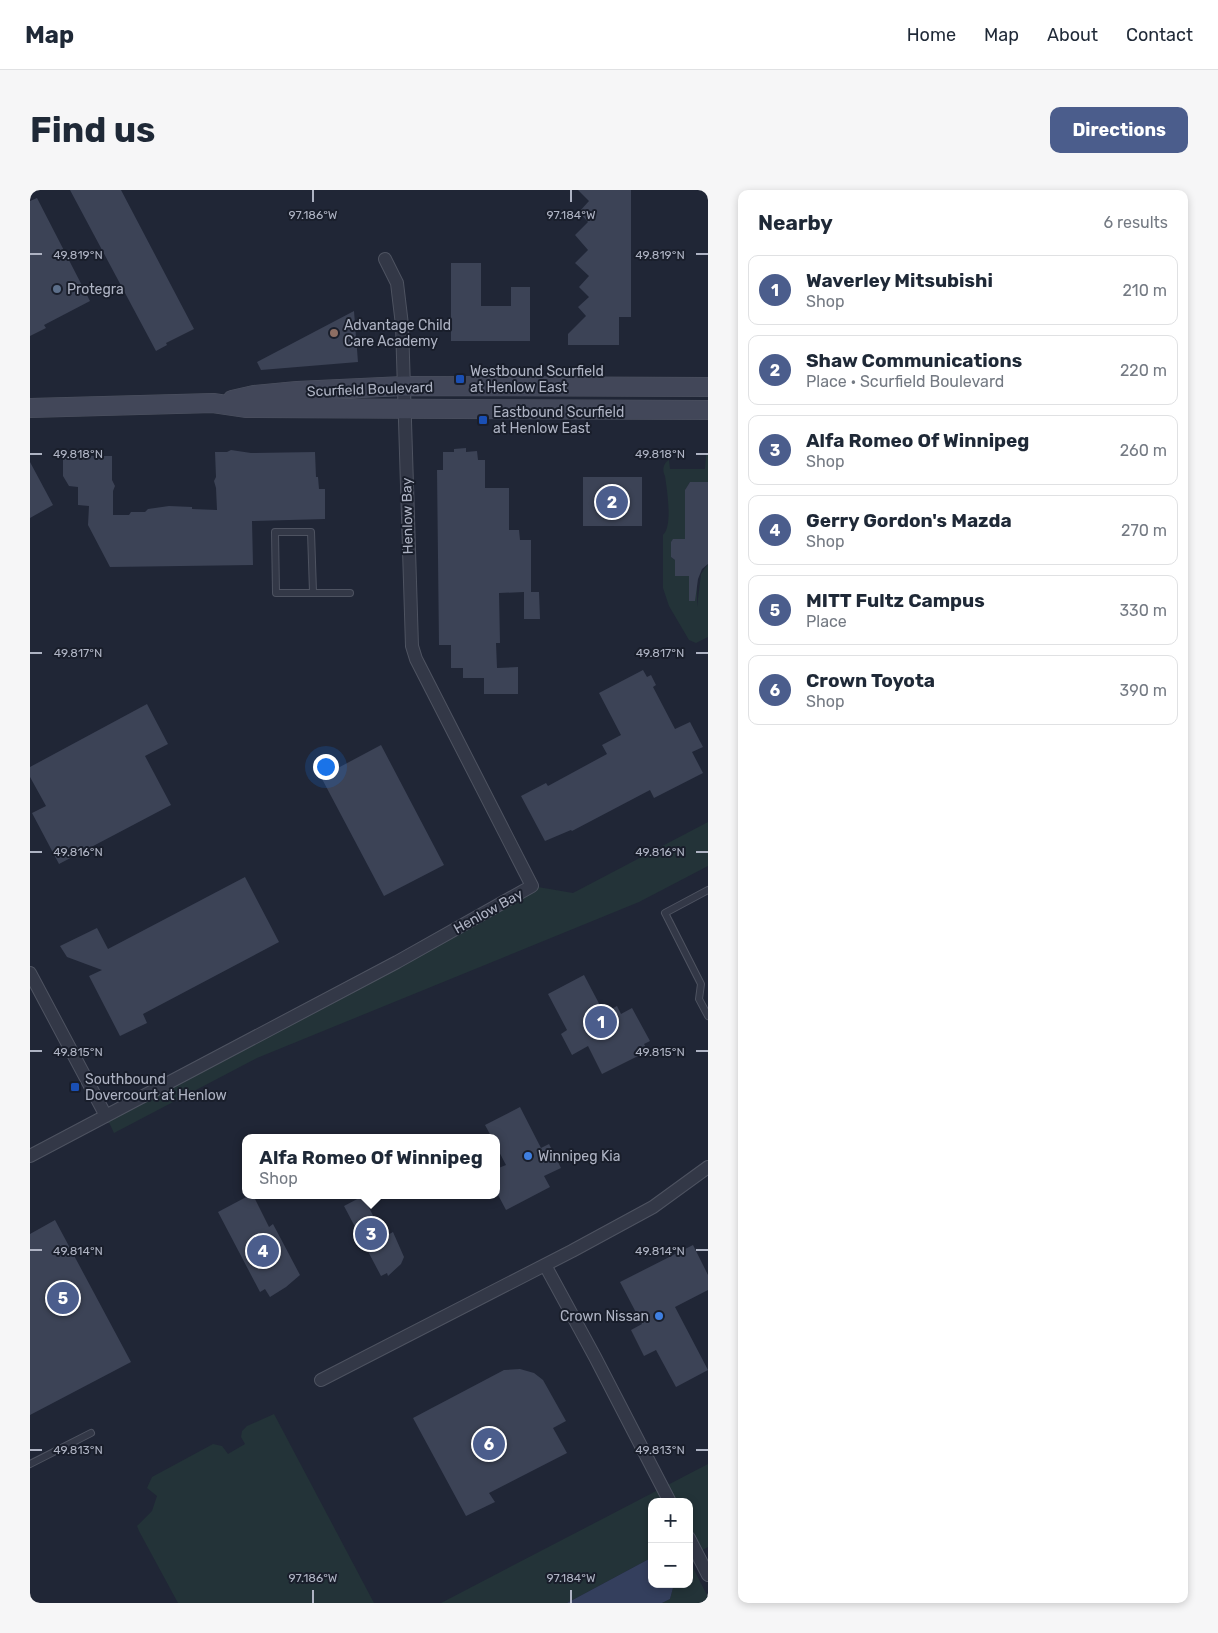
<!DOCTYPE html>
<meta charset="utf-8">
<style>
body{margin:0;font-family:Rubik,sans-serif;background:#f6f6f7;color:#1f2937}
.controls{position:absolute;right:15px;bottom:15px;display:grid;overflow:hidden;border-radius:10px;box-shadow:0 2px 8px #0003}
.controls button{width:45px;height:45px;display:grid;place-items:center;padding:0;border:0;border-bottom:1px solid #e0e1e3;background:#fff;color:#1f2937;font:25px sans-serif}
.you{position:absolute;left:295px;top:576px;width:18px;height:18px;margin:-12px;border:4px solid #fff;border-radius:50%;background:#1a73e8;box-shadow:0 0 0 8px #1a73e833}
.badge{display:grid;place-items:center;width:32px;height:32px;border-radius:50%;background:#4b5d8c;color:#fff;font-size:16px;font-weight:700}
.pin{position:absolute;translate:-50% -50%;border:2px solid #fff;box-shadow:0 1px 5px #0006}
.popup{position:absolute;left:212px;top:944px;width:258px;height:65px;box-sizing:border-box;display:grid;place-content:center;border-radius:10px;background:#fff;filter:drop-shadow(0 1px 4px #0005);font-size:16px;white-space:nowrap;color:#747a83}
.popup b{font-size:19px;color:#1f2937}
.popup::after{content:'';position:absolute;left:50%;top:100%;margin-left:-10px;border:10px solid transparent;border-top-color:#fff}
.list{margin:0;padding:0;list-style:none}
h2{display:flex;justify-content:space-between;align-items:center;height:65px;margin:0;padding:0 20px;font-size:21px}
h2 small{font-size:16px;font-weight:400;color:#747a83}
.list li{display:grid;grid-template-columns:32px 1fr auto;gap:15px;align-items:center;box-sizing:border-box;height:70px;margin:0 10px 10px;padding:0 10px;border:1px solid #e0e1e3;border-radius:10px}
.list b{display:block;font-size:19px;white-space:nowrap}
.list p{margin:0;font-size:16px;white-space:nowrap;color:#747a83}
.list em{font-size:16px;font-style:normal;color:#747a83}
.map{position:relative;flex:none;width:678px;height:1413px;overflow:hidden;border-radius:10px}
header{display:flex;align-items:center;gap:30px;box-sizing:border-box;height:70px;padding:0 25px;background:#fff;border-bottom:1px solid #e0e1e3}
header strong{font-size:24px}
nav{display:flex;gap:28px;margin-inline-start:auto;font-size:18px}
.intro{display:flex;align-items:center;justify-content:space-between;box-sizing:border-box;height:120px;padding:0 30px}
h1{margin:0;font-size:35px}
.button{padding:12px 22px;border-radius:10px;background:#4b5d8c;color:#fff;font-size:18px;font-weight:700}
main{display:flex;gap:30px;padding:0 30px}
aside{flex:1;background:#fff;border-radius:10px;box-shadow:0 2px 8px #0003}
.map>svg:first-child{display:block}
</style>
<header>
<strong>Map</strong>
<nav><a>Home</a><a>Map</a><a>About</a><a>Contact</a></nav>
</header>
<div class="intro"><h1>Find us</h1><a class="button">Directions</a></div>
<main>
<div class="map">
<svg width="678" height="1413" viewBox="0 0 678 1413">
<rect width="100%" height="100%" fill="#202636"/>
<path fill="#233338" d="M 676,265 L 678,265 L 678,292 L 660,292 L 655,300 L 655,349 L 644,349 L 641,352 L 641,367 L 645,370 L 645,386 L 659,386 L 659,392 L 667,396 L 667,417 L 671,384 L 678,374 L 678,447 L 666,453 L 659,450 L 639,416 L 633,398 L 633,345 C 643,336 637,300 635,286 C 632,281 633,273 639,270 L 640,279 L 675,279 Z
M 678,632 L 678,676 L 609,712 L 227,868 L 84,943 L 76,926 L 502,696 L 543,703 Z
M 244,1224 L 344,1413 L 148,1413 L 109,1341 L 107,1336 L 122,1321 L 127,1306 L 117,1298 L 122,1287 L 183,1254 L 192,1256 L 198,1264 L 215,1254 L 211,1247 L 212,1241 L 217,1236 Z
M 678,1274 L 678,1357 L 659,1367 L 659,1312 L 622,1312 L 622,1369 L 619,1369 L 537,1413 L 411,1413 Z
M 661,1374 L 678,1407 L 678,1413 L 632,1413 L 640,1409 L 644,1394 L 659,1394 L 659,1375 Z"/>
<path fill="#343f5d" d="M 619,1369 L 622,1369 L 622,1394 L 644,1394 L 640,1409 L 632,1413 L 537,1413 Z"/>
<path fill="#3c4356" d="M 40,0 L 91,0 L 164,139 L 136,153 L 137,155 L 126,161 Z
M 548,0 L 601,0 L 601,127 L 589,127 L 589,155 L 538,155 L 538,144 L 556,126 L 548,117 L 559,107 L 549,97 L 559,86 L 545,73 L 558,60 L 545,45 L 558,32 L 549,22 L 559,11 Z
M 7,8 L 60,111 L 14,135 L 16,138 L 0,146 L 0,11 Z
M 421,73 L 451,73 L 451,116 L 481,116 L 481,97 L 500,97 L 500,151 L 421,151 Z
M 324,121 L 328,172 L 231,180 L 227,172 Z
M 436,258 L 436,262 L 447,261 L 448,270 L 455,270 L 455,298 L 479,298 L 479,340 L 489,340 L 490,350 L 501,350 L 501,402 L 509,402 L 510,429 L 494,429 L 494,402 L 469,403 L 470,453 L 466,453 L 467,478 L 488,477 L 488,504 L 454,504 L 454,488 L 433,488 L 433,478 L 421,478 L 421,455 L 409,455 L 407,280 L 413,280 L 413,262 L 424,262 L 424,259 Z
M 201,260 L 221,263 L 285,262 L 286,287 L 288,287 L 289,299 L 295,299 L 295,329 L 222,331 L 223,375 L 80,377 L 58,335 L 59,316 L 48,315 L 48,297 L 39,296 L 33,286 L 33,267 L 52,267 L 56,264 L 62,266 L 82,266 L 82,290 L 85,296 L 83,301 L 83,325 L 99,325 L 101,322 L 115,322 L 118,319 L 139,316 L 162,317 L 162,319 L 187,320 L 186,298 L 184,291 L 186,287 L 185,262 L 197,262 Z
M 0,272 L 23,315 L 0,328 Z
M 553,287 L 612,287 L 612,336 L 553,336 Z
M 660,292 L 678,292 L 678,374 L 672,379 L 668,389 L 665,411 L 659,411 L 659,386 L 645,386 L 645,370 L 641,367 L 641,352 L 643,349 L 655,349 L 655,300 Z
M 613,480 L 617,487 L 621,485 L 626,495 L 623,497 L 645,539 L 660,532 L 673,557 L 662,562 L 673,583 L 624,608 L 620,600 L 542,641 L 541,640 L 515,651 L 491,606 L 516,593 L 518,596 L 577,564 L 572,555 L 591,545 L 569,503 Z
M 117,514 L 138,554 L 115,566 L 141,615 L 29,674 L 2,623 L 16,616 L 0,587 L 0,577 Z
M 351,555 L 414,675 L 354,706 L 291,587 Z
M 215,687 L 249,752 L 113,824 L 117,833 L 90,846 L 59,786 L 72,780 L 37,767 L 30,756 L 67,738 L 78,759 Z
M 554,785 L 574,823 L 587,816 L 591,824 L 602,818 L 620,851 L 614,854 L 618,861 L 572,884 L 558,856 L 542,865 L 531,844 L 537,840 L 518,804 Z
M 490,917 L 511,958 L 519,954 L 531,978 L 514,986 L 520,997 L 476,1020 L 466,1001 L 466,979 L 476,975 L 466,956 L 466,948 L 462,948 L 455,935 Z
M 220,1005 L 223,1005 L 239,1037 L 243,1034 L 270,1085 L 256,1097 L 240,1107 L 235,1099 L 230,1102 L 188,1022 Z
M 333,1006 L 354,1047 L 363,1042 L 374,1067 L 371,1074 L 358,1086 L 357,1083 L 351,1086 L 314,1016 Z
M 25,1030 L 101,1172 L 0,1225 L 0,1044 Z
M 663,1055 L 678,1085 L 678,1100 L 645,1117 L 678,1180 L 646,1197 L 626,1160 L 614,1166 L 601,1140 L 612,1134 L 590,1092 Z
M 490,1179 L 504,1183 L 513,1190 L 536,1231 L 523,1238 L 537,1263 L 459,1303 L 465,1312 L 436,1326 L 383,1228 L 474,1180 Z"/>
<g fill="none" stroke-linecap="round" stroke-linejoin="round">
<g stroke="#4e5361" stroke-width="8">
<path id="lane" d="M 283,402 L 281,342 L 245,342 L 246,403 L 320,403
M 678,700 L 635,723 L 671,794 L 669,809 L 678,826
M 0,1274 L 61,1243"/>
</g>
<g stroke="#4e5361" stroke-width="14">
<path id="street" d="M 0,783 L 76,926
M 0,966 L 367,772 L 502,696 L 386,469 L 382,456 L 372,135 L 367,93 L 355,69
M 515,1075 L 565,1167 L 640,1312
M 291,1190 L 542,1061 L 623,1017 L 678,977
M 659,1348 L 678,1385"/>
</g>
<g stroke="#4e5361" stroke-width="20">
<path id="secondary" d="M 202,210 L 224,205 L 267,201 L 374,196 L 678,197
M 0,218 L 183,213 L 217,218 L 678,220"/>
</g>
<use href="#lane" stroke="#333847" stroke-width="6"/>
<use href="#street" stroke="#333847" stroke-width="12"/>
<use href="#secondary" stroke="#424759" stroke-width="19"/>
</g>
<path fill="none" stroke="#aeb3c3" stroke-width="2" d="M 283,0 L 283,12M 541,0 L 541,12M 0,64 L 12,64M 666,64 L 678,64M 0,264 L 12,264M 666,264 L 678,264M 0,463 L 12,463M 666,463 L 678,463M 0,662 L 12,662M 666,662 L 678,662M 0,861 L 12,861M 666,861 L 678,861M 0,1060 L 12,1060M 666,1060 L 678,1060M 0,1260 L 12,1260M 666,1260 L 678,1260M 283,1400 L 283,1413M 541,1400 L 541,1413"/>
<circle fill="#5c6f8a" stroke="#191e2b" stroke-width="2" cx="27" cy="99" r="5"/>
<circle fill="#8d6e63" stroke="#191e2b" stroke-width="2" cx="304" cy="143" r="5"/>
<g fill="#1a4fb4" stroke="#191e2b" stroke-width="2">
<rect x="425" y="184" width="10" height="10" rx="2.5"/>
<rect x="448" y="225" width="10" height="10" rx="2.5"/>
<rect x="40" y="892" width="10" height="10" rx="2.5"/>
</g>
<g fill="#3f7fe0" stroke="#191e2b" stroke-width="2">
<circle cx="498" cy="966" r="5"/>
<circle cx="629" cy="1126" r="5"/>
</g>
<g text-anchor="middle" stroke-width="4" stroke-linejoin="round" paint-order="stroke">
<g font-size="14" fill="#aeb3c3" stroke="#191e2b" text-anchor="start">
<text x="37" y="104">Protegra</text>
<text x="314" y="140">Advantage Child<tspan x="314" dy="16">Care Academy</tspan></text>
<text x="440" y="186">Westbound Scurfield<tspan x="440" dy="16">at Henlow East</tspan></text>
<text x="463" y="227">Eastbound Scurfield<tspan x="463" dy="16">at Henlow East</tspan></text>
<text x="55" y="894">Southbound<tspan x="55" dy="16">Dovercourt at Henlow</tspan></text>
<text x="508" y="971">Winnipeg Kia</text>
<text x="619" y="1131" text-anchor="end">Crown Nissan</text>
</g>
<g font-size="14" fill="#aeb3c3" stroke="#191e2b">
<text transform="translate(340 199) rotate(-2)" y="5">Scurfield Boulevard</text>
<text transform="translate(377 326) rotate(-91)" y="5">Henlow Bay</text>
<text transform="translate(458 721) rotate(-29)" y="5">Henlow Bay</text>
</g>
</g>
<g font-size="12" text-anchor="middle" fill="#aeb3c3" stroke="#191e2b" stroke-width="4" stroke-linejoin="round" paint-order="stroke">
<text x="283" y="29">97.186°W</text>
<text x="541" y="29">97.184°W</text>
<text x="48" y="69">49.819°N</text>
<text x="630" y="69">49.819°N</text>
<text x="48" y="268">49.818°N</text>
<text x="630" y="268">49.818°N</text>
<text x="48" y="467">49.817°N</text>
<text x="630" y="467">49.817°N</text>
<text x="48" y="666">49.816°N</text>
<text x="630" y="666">49.816°N</text>
<text x="48" y="866">49.815°N</text>
<text x="630" y="866">49.815°N</text>
<text x="48" y="1065">49.814°N</text>
<text x="630" y="1065">49.814°N</text>
<text x="48" y="1264">49.813°N</text>
<text x="630" y="1264">49.813°N</text>
<text x="283" y="1392">97.186°W</text>
<text x="541" y="1392">97.184°W</text>
</g>
</svg>
<div class="controls">
<button>+</button>
<button>−</button>
</div>
<div class="you"></div>
<div class="pin badge" style="left:571px;top:832px">1</div>
<div class="pin badge" style="left:582px;top:312px">2</div>
<div class="pin badge" style="left:341px;top:1044px">3</div>
<div class="popup"><b>Alfa Romeo Of Winnipeg</b>Shop</div>
<div class="pin badge" style="left:233px;top:1061px">4</div>
<div class="pin badge" style="left:33px;top:1108px">5</div>
<div class="pin badge" style="left:459px;top:1254px">6</div>
</div>
<aside>
<h2>Nearby<small>6 results</small></h2>
<ul class="list">
<li><span class="badge">1</span><div><b>Waverley Mitsubishi</b><p>Shop</p></div><em>210 m</em></li>
<li><span class="badge">2</span><div><b>Shaw Communications</b><p>Place · Scurfield Boulevard</p></div><em>220 m</em></li>
<li><span class="badge">3</span><div><b>Alfa Romeo Of Winnipeg</b><p>Shop</p></div><em>260 m</em></li>
<li><span class="badge">4</span><div><b>Gerry Gordon's Mazda</b><p>Shop</p></div><em>270 m</em></li>
<li><span class="badge">5</span><div><b>MITT Fultz Campus</b><p>Place</p></div><em>330 m</em></li>
<li><span class="badge">6</span><div><b>Crown Toyota</b><p>Shop</p></div><em>390 m</em></li>
</ul>
</aside>
</main>
